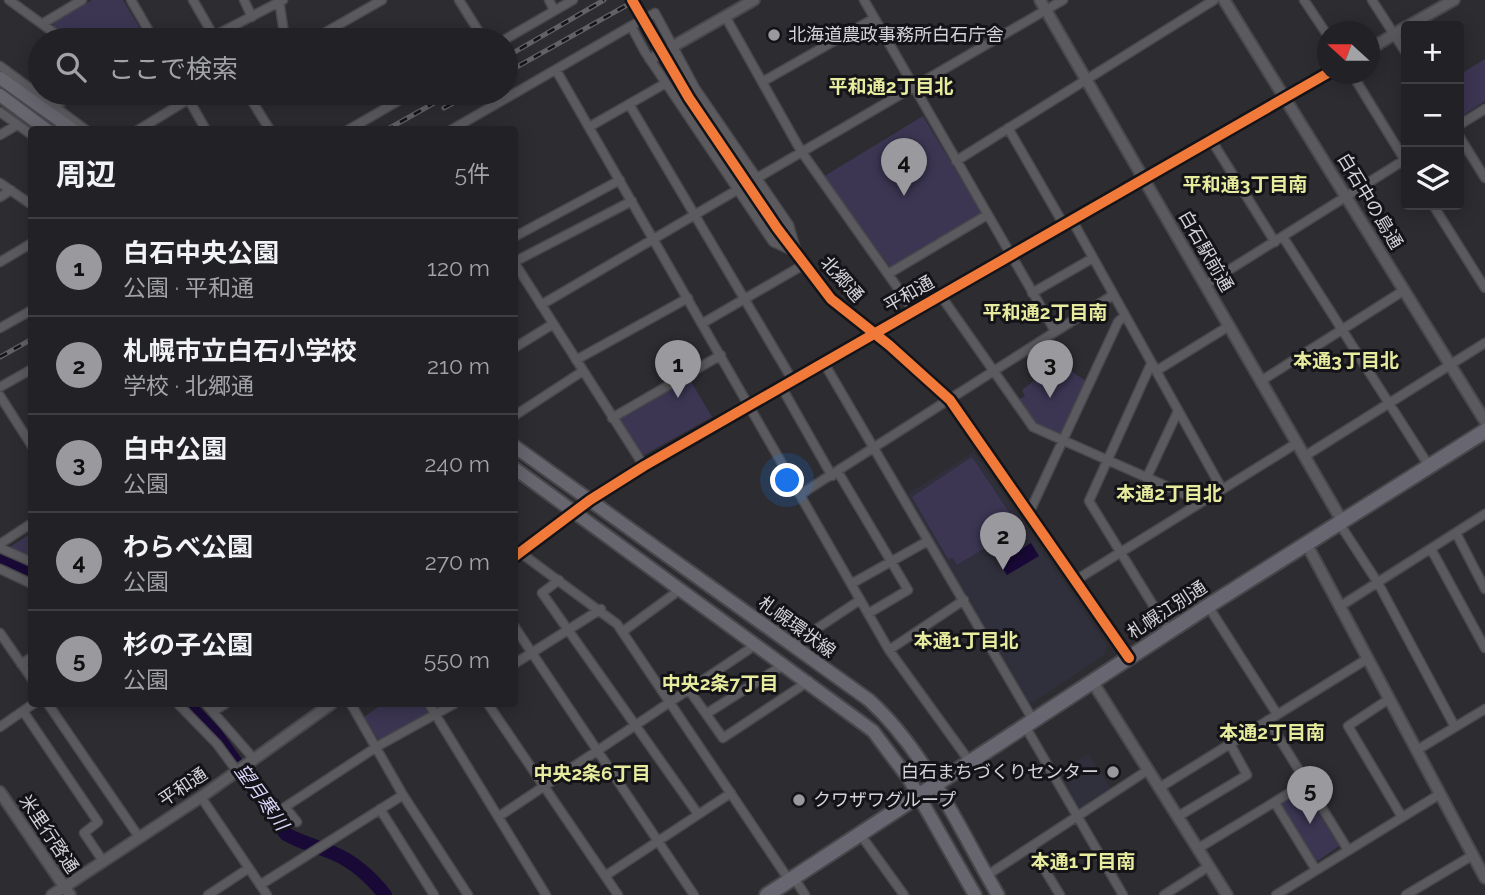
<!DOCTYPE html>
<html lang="ja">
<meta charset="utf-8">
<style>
body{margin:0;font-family:Raleway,"Noto Sans JP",sans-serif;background:#2e2e32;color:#f1f3f6}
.controls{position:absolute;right:21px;top:21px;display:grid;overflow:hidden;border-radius:7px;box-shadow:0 4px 18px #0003}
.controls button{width:63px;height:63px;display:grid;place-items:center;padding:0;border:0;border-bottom:2px solid #3f3e42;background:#222125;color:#f1f3f6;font:35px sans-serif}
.compass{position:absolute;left:1317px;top:21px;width:63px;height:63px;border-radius:50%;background:#222125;box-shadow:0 4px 18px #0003;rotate:291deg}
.you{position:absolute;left:788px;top:481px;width:24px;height:24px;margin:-18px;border:5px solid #fff;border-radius:50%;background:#1a73e8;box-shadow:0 0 0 10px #1a73e833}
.badge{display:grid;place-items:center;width:46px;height:46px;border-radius:50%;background:#9a999e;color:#111;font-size:23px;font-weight:700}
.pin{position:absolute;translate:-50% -58px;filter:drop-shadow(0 2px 4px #0008)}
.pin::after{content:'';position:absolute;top:37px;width:24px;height:21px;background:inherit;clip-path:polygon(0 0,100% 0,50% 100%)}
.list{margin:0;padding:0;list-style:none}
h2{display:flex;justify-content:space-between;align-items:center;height:91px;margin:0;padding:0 28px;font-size:30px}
h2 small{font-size:23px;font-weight:400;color:#a2a3a7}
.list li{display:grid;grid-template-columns:46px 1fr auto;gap:21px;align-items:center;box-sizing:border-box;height:98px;padding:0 28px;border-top:2px solid #3f3e42}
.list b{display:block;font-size:26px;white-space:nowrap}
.list p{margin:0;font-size:23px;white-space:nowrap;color:#a2a3a7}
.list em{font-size:23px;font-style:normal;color:#a2a3a7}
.icon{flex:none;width:38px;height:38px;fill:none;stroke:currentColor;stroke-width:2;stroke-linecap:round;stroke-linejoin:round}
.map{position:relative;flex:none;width:1485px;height:895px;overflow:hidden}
.search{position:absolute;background:#222125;box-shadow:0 4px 18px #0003;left:28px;top:28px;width:490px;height:77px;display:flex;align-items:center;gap:18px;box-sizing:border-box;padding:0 24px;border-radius:38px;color:#a2a3a7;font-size:26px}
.panel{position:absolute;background:#222125;box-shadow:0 4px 18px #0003;left:28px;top:126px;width:490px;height:581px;border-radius:7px}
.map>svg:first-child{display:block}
</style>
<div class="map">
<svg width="1485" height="895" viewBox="0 0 1485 895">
<rect width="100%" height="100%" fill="#2d2c31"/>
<path fill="#302f3c" d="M 974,452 L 1107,645 L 1104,655 L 1032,703 L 1028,701 L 906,495 Z
M 1088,754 L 1111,788 L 1077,809 L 1057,773 Z"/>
<path fill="#3c3653" d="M 92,0 L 123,0 L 147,40 L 72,40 L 53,26 L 54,22 Z
M 1485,59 L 1485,101 L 1459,118 L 1459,75 Z
M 923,116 L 982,214 L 891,268 L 823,177 Z
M 1057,362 L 1086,381 L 1064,433 L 1060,435 L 1036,424 L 1018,400 L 1025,396 L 1022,390 Z
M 689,378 L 712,417 L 644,455 L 639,452 L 618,420 Z
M 972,457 L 1019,527 L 957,565 L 953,558 L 948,559 L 912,497 Z
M 31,533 L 31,562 L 7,549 Z
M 382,704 L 422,704 L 428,713 L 379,741 L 364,717 Z
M 1304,790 L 1339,846 L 1316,862 L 1281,803 Z"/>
<path fill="#190937" d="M 1031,543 L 1039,556 L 1007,575 L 999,563 Z"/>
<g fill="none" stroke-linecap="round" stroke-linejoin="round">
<path stroke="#190937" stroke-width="14" d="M 0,561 L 32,575
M 187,704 L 215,733 L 286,834 C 301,843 317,846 333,853 C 353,861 372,878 385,895"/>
<g stroke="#48474b" stroke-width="11">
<path id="street" d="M 9,0 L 64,40
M 131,0 L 154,40
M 193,0 L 216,40
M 244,0 L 252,17
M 279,0 L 285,40
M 459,0 L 484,40
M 549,0 L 554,10
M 864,0 L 1055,331
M 1304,0 L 1328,36
M 1372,0 L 1406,53
M 655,13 L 695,88 L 789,225 L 797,253 L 773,242 L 645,52 L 631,26 Z
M 725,16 L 801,151 L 914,311
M 42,24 L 82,0
M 214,36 L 283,0
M 312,40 L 382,0
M 504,40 L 573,0
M 0,66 L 86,130
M 556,70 L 889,650 L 970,762
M 1352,74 L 1406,162
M 762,82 L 873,19
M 185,93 L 206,130
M 247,93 L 270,130
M 629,104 L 793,381
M 54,106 L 76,93
M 0,112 L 32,135
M 1459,125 L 1485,109
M 589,127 L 666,83
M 1008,128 L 1064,225
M 138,130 L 199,93
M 348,130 L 412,93
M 451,130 L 631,26
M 0,135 L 17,125
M 1459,136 L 1485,178
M 1210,138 L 1275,242
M 956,161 L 1214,0
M 757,178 L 1063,0
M 0,183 L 32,205
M 0,197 L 11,190
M 1433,205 L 1485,288
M 1072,220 L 1222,489
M 514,237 L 620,180
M 1283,237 L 1429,466
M 0,262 L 32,243
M 514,262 L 644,466
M 514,262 L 632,201
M 888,274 L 987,215
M 1205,285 L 1406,159
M 1032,293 L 1093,258
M 941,296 L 1033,427 L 1193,498 L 1197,504
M 541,305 L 737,190
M 703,323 L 805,264
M 0,328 L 32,310
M 514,348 L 553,324
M 576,360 L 688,298
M 824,363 L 1033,720
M 1151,364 L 1089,501 L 1169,631
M 1156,371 L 1229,326
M 1261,381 L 1403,291
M 0,387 L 32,369
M 782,388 L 832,476
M 0,396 L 32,446
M 514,416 L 583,371
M 612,418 L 721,355
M 1305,456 L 1485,343
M 838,472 L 908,590 L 869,613
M 1147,477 L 1178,411
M 801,494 L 1113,295
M 1029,513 L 1118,322 L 1124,316
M 1339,523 L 1378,583 L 1455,727
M 1456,533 L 1485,589
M 0,544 L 32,523
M 0,548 L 32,562
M 514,548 L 617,624 L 789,880
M 1431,549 L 1485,648
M 0,569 L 32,584
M 559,580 L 542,593 L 698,814
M 1076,580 L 1297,443
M 851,584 L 926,542
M 1208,606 L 1277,714
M 1339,607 L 1485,514
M 514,626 L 694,895
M 622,632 L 681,589
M 0,633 L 32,679
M 792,645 L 860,600
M 889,650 L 964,600
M 21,664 L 32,657
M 514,664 L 601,609
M 689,690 L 723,738 L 809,681
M 1389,699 L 1348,726 L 1402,817
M 48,704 L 139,837
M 178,704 L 217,744 L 237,771
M 206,704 L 254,759
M 351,704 L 403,795 L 468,895
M 429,704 L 546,895
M 488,704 L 618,895
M 23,711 L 98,822 L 84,833 L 103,861
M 214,711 L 225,704
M 706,714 L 785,664
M 1268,720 L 1348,850
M 1025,726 L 1123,895
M 0,727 L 33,704
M 1417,750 L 1485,709
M 1159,788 L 1367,659
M 201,797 L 267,895
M 1275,803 L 1316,870
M 380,809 L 434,895
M 498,817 L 757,644
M 1177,817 L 1247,775 L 1230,744
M 297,822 L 285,807 L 378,746 L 454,704
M 860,834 L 904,895
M 1031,847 L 1060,895
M 1197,849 L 1306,783
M 605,876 L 731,793
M 986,876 L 1148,770
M 794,878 L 805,895
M 260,885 L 403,795
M 208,895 L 249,868
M 1164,895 L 1208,867
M 1276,895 L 1440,794
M 1406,895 L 1473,855"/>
</g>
<g stroke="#48474b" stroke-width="14">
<path id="secondary" d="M 1040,0 L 1342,521
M 1224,0 L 1485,421
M 1408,26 L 1454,0
M 1370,49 L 1406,27
M 651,59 L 754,0
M 777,228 L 831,299 L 889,345 L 950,400 L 1129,658
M 1306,543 L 1485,878
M 514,557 L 590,500 L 644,466 L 1328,73
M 1092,681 L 1227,895
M 0,792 L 70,895
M 52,895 L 201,797 L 331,704"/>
</g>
<g stroke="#48474b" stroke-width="16">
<path id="primary" d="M 0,78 L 73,130
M 0,95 L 47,130
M 514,446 L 869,700 C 926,752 959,828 998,895
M 514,468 L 873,731 L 909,779 L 975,895"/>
</g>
<g stroke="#48474b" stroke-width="18">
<path id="highway" d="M 767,895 L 1208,606 L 1485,431"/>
</g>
<use href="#street" stroke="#5b5a5e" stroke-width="8"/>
<use href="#secondary" stroke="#5b5a5e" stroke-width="10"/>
<use href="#primary" stroke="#67656e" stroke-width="12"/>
<use href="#highway" stroke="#686671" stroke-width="14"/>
<g stroke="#626264" stroke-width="5">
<path id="rail" d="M 506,57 L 604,0
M 506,73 L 636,0
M 444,108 L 471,93
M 386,130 L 452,93
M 0,357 L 32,339"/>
</g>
<use href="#rail" stroke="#141318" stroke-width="2.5" stroke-dasharray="8" stroke-linecap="butt"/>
<g stroke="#48474b" stroke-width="14" stroke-linecap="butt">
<path id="secondary-bridge" d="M 632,0 L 689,98 L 777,228"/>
</g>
<use href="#secondary-bridge" stroke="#5b5a5e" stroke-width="10"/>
<g stroke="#141318" stroke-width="15">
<path id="cycleway" d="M 632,0 L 689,98 L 777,228 L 831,299 L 889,345 L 950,400 L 1129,658
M 514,557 L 590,500 L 644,466 L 1328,73"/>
</g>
<use href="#cycleway" stroke="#f17a3a" stroke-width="10"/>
</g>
<g fill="#9a999e" stroke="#141318" stroke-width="2.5">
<circle cx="774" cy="35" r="7"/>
<circle cx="1113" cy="772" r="7"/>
<circle cx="799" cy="800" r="7"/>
</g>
<g text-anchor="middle" stroke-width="6" stroke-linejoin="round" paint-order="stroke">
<g font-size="18" fill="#d4d3d9" stroke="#141318" text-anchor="start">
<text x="788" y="41">北海道農政事務所白石庁舎</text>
<text x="1099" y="778" text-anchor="end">白石まちづくりセンター</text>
<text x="813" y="806">クワザワグループ</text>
</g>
<g font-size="18" fill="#d4d3d9" stroke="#141318">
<text transform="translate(1370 201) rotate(59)" y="6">白石中の島通</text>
<text transform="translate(1206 251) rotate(60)" y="6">白石駅前通</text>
<text transform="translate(842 279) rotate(48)" y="6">北郷通</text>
<text transform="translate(909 294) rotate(-30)" y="6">平和通</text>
<text transform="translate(1167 610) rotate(-33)" y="6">札幌江別通</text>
<text transform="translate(797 627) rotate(36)" y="6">札幌環状線</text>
<text transform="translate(183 787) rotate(-34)" y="6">平和通</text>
<text transform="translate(49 834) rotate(56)" y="6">米里行啓通</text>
</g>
<g font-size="19" font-weight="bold" fill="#e6eb9d" stroke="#141318">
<text x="891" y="93">平和通2丁目北</text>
<text x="1245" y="191">平和通3丁目南</text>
<text x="1045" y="319">平和通2丁目南</text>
<text x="1346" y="367">本通3丁目北</text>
<text x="1169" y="500">本通2丁目北</text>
<text x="966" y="647">本通1丁目北</text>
<text x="720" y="690">中央2条7丁目</text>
<text x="1272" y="739">本通2丁目南</text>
<text x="592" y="780">中央2条6丁目</text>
<text x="1083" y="868">本通1丁目南</text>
</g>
<g font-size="19" font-style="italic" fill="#dbd6f9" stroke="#141318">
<text transform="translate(262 797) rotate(54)" y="7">望月寒川</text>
</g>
</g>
</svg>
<div class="controls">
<button>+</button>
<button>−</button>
<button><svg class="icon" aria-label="layers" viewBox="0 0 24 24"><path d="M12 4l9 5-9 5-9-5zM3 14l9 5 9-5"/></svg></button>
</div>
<svg class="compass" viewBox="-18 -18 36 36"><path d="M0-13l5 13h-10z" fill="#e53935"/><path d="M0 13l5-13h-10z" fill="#a2a3a7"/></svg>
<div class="you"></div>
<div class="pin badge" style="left:678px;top:398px">1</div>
<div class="pin badge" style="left:1003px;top:570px">2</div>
<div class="pin badge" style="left:1050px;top:398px">3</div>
<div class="pin badge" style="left:904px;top:196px">4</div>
<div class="pin badge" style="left:1310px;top:824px">5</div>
<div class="search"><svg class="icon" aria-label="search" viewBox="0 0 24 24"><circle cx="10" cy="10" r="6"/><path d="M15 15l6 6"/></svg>ここで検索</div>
<section class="panel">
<h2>周辺<small>5件</small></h2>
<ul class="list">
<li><span class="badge">1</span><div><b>白石中央公園</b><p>公園 · 平和通</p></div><em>120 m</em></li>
<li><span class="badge">2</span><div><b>札幌市立白石小学校</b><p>学校 · 北郷通</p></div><em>210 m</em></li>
<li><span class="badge">3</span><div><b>白中公園</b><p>公園</p></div><em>240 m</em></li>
<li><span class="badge">4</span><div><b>わらべ公園</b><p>公園</p></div><em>270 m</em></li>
<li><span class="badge">5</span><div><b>杉の子公園</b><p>公園</p></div><em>550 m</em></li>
</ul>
</section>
</div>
